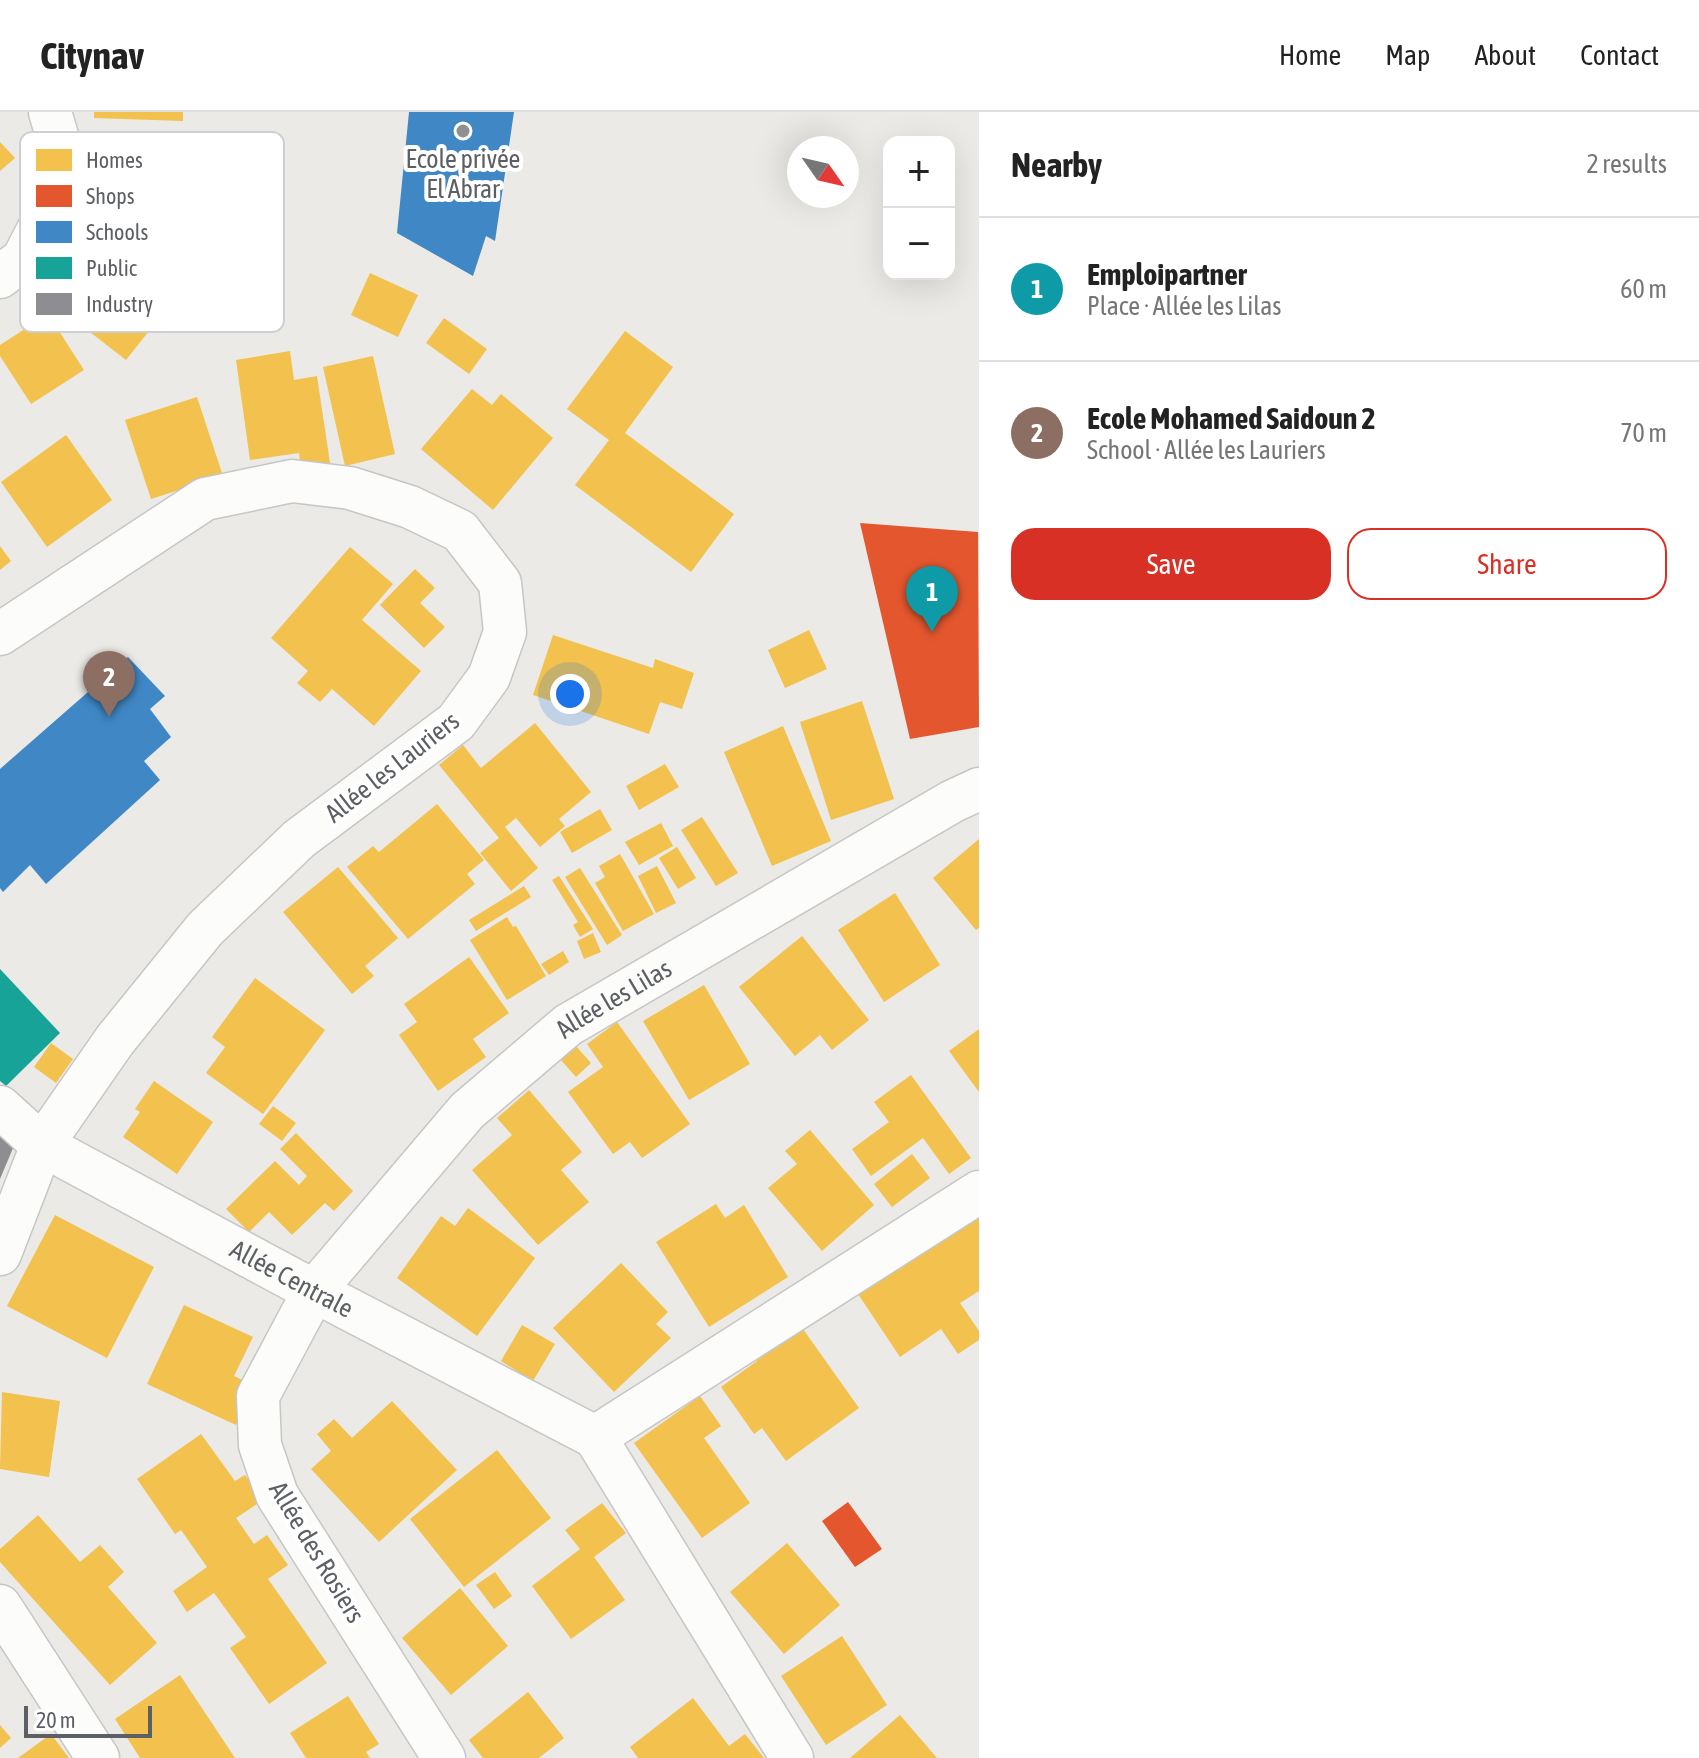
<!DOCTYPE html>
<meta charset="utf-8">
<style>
body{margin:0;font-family:"Asap Condensed",sans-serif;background:#f2f2f2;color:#222}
.controls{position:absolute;right:24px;top:24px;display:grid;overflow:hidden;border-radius:16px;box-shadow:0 8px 32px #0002}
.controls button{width:72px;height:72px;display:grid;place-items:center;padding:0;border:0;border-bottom:2px solid #e0e0e0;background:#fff;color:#222;font:40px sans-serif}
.compass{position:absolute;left:787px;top:24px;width:72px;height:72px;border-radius:50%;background:#fff;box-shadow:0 8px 32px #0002;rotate:124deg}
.scale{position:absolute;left:24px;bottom:20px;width:128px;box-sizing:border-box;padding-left:8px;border:4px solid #5c5f63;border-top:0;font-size:22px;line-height:28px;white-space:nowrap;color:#5c5f63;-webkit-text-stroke:6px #fff;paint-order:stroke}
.you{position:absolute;left:570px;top:582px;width:28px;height:28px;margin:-20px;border:6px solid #fff;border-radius:50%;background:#1a73e8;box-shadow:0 0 0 12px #1a73e833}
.badge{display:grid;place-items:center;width:52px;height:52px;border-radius:50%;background:#d93025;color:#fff;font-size:26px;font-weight:700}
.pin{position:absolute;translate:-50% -66px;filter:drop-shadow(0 2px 4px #0008)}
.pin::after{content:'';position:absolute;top:42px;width:28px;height:24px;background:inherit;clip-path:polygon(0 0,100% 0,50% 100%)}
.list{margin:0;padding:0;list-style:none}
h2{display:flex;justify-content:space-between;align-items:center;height:104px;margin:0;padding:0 32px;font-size:34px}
h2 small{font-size:26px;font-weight:400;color:#767676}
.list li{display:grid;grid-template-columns:52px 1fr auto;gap:24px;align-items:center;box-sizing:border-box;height:144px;padding:0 32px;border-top:2px solid #e0e0e0}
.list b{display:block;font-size:30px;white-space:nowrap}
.list p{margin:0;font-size:26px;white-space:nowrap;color:#767676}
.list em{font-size:26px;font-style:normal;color:#767676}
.actions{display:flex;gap:16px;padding:24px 32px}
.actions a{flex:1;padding:18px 0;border:2px solid #d93025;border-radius:24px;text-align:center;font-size:28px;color:#d93025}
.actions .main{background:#d93025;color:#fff}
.map{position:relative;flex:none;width:979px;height:1646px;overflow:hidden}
header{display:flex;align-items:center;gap:48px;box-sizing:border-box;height:112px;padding:0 40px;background:#fff;border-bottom:2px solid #e0e0e0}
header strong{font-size:38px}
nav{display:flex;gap:44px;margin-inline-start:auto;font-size:28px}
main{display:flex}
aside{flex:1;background:#fff}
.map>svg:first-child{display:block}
</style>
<header>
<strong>Citynav</strong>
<nav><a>Home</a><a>Map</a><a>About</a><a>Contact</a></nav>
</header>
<main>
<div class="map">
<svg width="979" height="1646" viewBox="0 0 979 1646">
<rect width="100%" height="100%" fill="#ebeae6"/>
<path fill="#f2c14e" d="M 94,0 L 183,0 L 183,9 L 94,6 Z
M 0,30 L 15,46 L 0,59 Z
M 76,131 L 164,200 L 126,248 L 37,179 Z
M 370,161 L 418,183 L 398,225 L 351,203 Z
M 48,202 L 84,258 L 31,292 L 0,244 L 0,233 Z
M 444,206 L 487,237 L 469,262 L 426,231 Z
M 625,219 L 673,255 L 625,321 L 734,402 L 691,460 L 575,373 L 609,328 L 567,297 Z
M 290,239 L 294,268 L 317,264 L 330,351 L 301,356 L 299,341 L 250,348 L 236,248 Z
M 373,244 L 395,342 L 345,354 L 323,255 Z
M 472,277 L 492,293 L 501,282 L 553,326 L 493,398 L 421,337 Z
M 197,285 L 223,364 L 151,387 L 125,308 Z
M 66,323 L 112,388 L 47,435 L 1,370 Z
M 0,434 L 11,449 L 0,458 Z
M 350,435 L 393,472 L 362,508 L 421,559 L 374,614 L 332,577 L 320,590 L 297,571 L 308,559 L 271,526 Z
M 415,457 L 435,476 L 420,491 L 445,515 L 424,536 L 380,493 Z
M 809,518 L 827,557 L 785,576 L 768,538 Z
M 553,523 L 653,556 L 655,547 L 694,561 L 682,597 L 660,590 L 649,622 L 533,583 Z
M 862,589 L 894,687 L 831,708 L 800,610 Z
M 535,611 L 591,680 L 559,707 L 565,714 L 540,735 L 516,706 L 505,715 L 538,756 L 511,779 L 480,741 L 499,726 L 439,653 L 463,633 L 481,656 Z
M 783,614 L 831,729 L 772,754 L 724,640 Z
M 665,652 L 679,675 L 639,698 L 626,674 Z
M 437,692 L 484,748 L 467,762 L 475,772 L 408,827 L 347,755 L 373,734 L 379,740 Z
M 600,697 L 612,718 L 572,741 L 560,720 Z
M 702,705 L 738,761 L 716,774 L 681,718 Z
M 661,711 L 673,734 L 639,753 L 625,730 Z
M 979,727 L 979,816 L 976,818 L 933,766 Z
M 677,735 L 696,766 L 678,777 L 659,746 Z
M 620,742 L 654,802 L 623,819 L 595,771 L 605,765 L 599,754 Z
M 657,754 L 676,791 L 656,801 L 638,764 Z
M 338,755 L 398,826 L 365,854 L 374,864 L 352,882 L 283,800 Z
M 580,756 L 622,823 L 607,833 L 565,765 Z
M 559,764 L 593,817 L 580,825 L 573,813 L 578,810 L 552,768 Z
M 524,774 L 531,785 L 476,819 L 469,808 Z
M 895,781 L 940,853 L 884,890 L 838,818 Z
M 507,805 L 513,815 L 516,814 L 546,864 L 507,888 L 470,828 Z
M 593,821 L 601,840 L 584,847 L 577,829 Z
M 802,824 L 869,908 L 832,938 L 820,923 L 795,944 L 739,875 Z
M 563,839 L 569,850 L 549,863 L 541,852 Z
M 469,845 L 509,901 L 473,927 L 486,945 L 438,979 L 399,923 L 417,910 L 404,892 Z
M 255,866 L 325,918 L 263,1002 L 206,961 L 225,935 L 212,925 Z
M 704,873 L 750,952 L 689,988 L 643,909 Z
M 617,910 L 690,1012 L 642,1046 L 630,1030 L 613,1042 L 568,980 L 603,955 L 587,932 Z
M 979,917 L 979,980 L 949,939 Z
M 51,931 L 73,947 L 56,971 L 34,955 Z
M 575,933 L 591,951 L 576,965 L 560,947 Z
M 911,963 L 971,1046 L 949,1062 L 923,1026 L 871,1064 L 852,1037 L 889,1010 L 874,990 Z
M 154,969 L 213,1010 L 177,1062 L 123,1025 L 140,1000 L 135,997 Z
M 529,978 L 582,1040 L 561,1058 L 589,1090 L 538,1133 L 472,1058 L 512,1023 L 497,1006 Z
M 273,994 L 296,1011 L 282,1029 L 259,1012 Z
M 810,1018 L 874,1093 L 822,1139 L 768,1076 L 797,1052 L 785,1039 Z
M 296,1021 L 353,1079 L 334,1099 L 325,1091 L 292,1123 L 269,1100 L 249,1120 L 226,1097 L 275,1049 L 299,1073 L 307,1064 L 280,1037 Z
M 912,1042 L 930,1066 L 892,1095 L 874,1072 Z
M 716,1092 L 725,1106 L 744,1093 L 788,1165 L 709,1215 L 656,1130 Z
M 979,1093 L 979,1179 L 960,1191 L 979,1219 L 979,1228 L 958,1242 L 941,1217 L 900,1245 L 852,1173 Z
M 468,1096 L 535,1146 L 477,1224 L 397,1166 L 441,1104 L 455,1114 Z
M 55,1103 L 154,1155 L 107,1246 L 7,1194 Z
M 621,1151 L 668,1200 L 656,1212 L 671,1226 L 614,1280 L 553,1216 Z
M 184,1193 L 253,1225 L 234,1264 L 255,1274 L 236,1313 L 147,1272 Z
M 798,1210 L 859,1296 L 786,1349 L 762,1316 L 754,1322 L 721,1275 L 757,1249 L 753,1243 Z
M 522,1213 L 555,1232 L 533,1269 L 501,1249 Z
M 2,1280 L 60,1289 L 49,1365 L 0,1357 Z
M 700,1284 L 721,1314 L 704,1326 L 750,1391 L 702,1426 L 634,1331 Z
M 392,1289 L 457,1358 L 379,1430 L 311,1357 L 331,1339 L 317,1322 L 334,1307 L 352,1326 Z
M 201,1322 L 235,1369 L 245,1363 L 263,1388 L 236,1406 L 254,1432 L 267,1423 L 288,1453 L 268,1467 L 327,1551 L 269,1592 L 230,1536 L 246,1525 L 214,1481 L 187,1500 L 173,1479 L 207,1455 L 181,1418 L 175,1422 L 137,1367 Z
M 497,1338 L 551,1406 L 464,1475 L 410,1407 Z
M 602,1391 L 626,1421 L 594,1445 L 625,1488 L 571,1527 L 532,1474 L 580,1437 L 565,1418 Z
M 38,1403 L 80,1450 L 100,1433 L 124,1460 L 108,1475 L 157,1531 L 110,1573 L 0,1450 L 0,1437 Z
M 787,1431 L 840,1493 L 784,1542 L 730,1480 Z
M 495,1460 L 512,1484 L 494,1497 L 476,1473 Z
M 460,1476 L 508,1534 L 451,1583 L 402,1526 Z
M 842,1524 L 887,1593 L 826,1633 L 781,1564 Z
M 180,1563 L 235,1646 L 140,1646 L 115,1607 Z
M 528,1580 L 564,1626 L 539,1646 L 483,1646 L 469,1628 Z
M 348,1584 L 379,1632 L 366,1640 L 370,1646 L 306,1646 L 290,1621 Z
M 693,1586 L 729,1634 L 745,1622 L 764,1646 L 638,1646 L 630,1635 Z
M 900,1603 L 937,1646 L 850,1646 Z
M 0,1613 L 11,1626 L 0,1636 Z
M 51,1622 L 69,1646 L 18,1646 Z"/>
<path fill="#e4572e" d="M 860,411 L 978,420 L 979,615 L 910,627 Z
M 848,1390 L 882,1437 L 855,1455 L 822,1409 Z"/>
<path fill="#3f88c5" d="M 409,0 L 514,0 L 495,129 L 486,124 L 473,164 L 397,121 Z
M 128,545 L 165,584 L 150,597 L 171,625 L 144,649 L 160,668 L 46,772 L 30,753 L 3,780 L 0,776 L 0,657 Z"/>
<path fill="#17a398" d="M 0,857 L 60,921 L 6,974 L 0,969 Z"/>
<path fill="#8d8d92" d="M 0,1013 L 16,1029 L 0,1067 Z"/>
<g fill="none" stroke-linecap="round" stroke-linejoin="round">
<g stroke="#c7c6c6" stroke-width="45">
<g id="street">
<path d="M 0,165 L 23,147 L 52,91 L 60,34 L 50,0"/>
<path d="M 0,522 L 205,387 L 292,369 L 350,376 L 410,395 L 460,419 L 500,471 L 505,520 L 489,565 L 456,610 L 299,727 L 205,817 L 115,928 L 42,1033 L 0,1142"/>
<path id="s1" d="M 0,995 L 42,1033 L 314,1179 L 595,1325"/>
<path d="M 595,1325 L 979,1080"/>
<path d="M 595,1325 L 792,1646"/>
<path d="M 0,1494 L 98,1646"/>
<path id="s2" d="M 444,1646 L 277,1383 L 260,1333 L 258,1284 L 314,1179 L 467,999 L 568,913 L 953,689 L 979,677"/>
</g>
</g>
<use href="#street" stroke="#fcfcfb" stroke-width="42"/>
</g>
<circle fill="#8e9091" stroke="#fff" stroke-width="3" cx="463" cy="19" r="8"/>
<g text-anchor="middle" stroke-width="8" stroke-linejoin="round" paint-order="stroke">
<g font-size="26" fill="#5c5f63" stroke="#fff">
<text x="463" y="56">Ecole privée<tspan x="463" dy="30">El Abrar</tspan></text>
</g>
<g font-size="26" fill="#5c5f63" stroke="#fff">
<text transform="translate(392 655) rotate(-38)" y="9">Allée les Lauriers</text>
<text dy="9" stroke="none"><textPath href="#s2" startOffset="954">Allée les Lilas</textPath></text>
<text dy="9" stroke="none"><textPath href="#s1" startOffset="340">Allée Centrale</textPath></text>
<text transform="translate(317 1440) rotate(59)" y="9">Allée des Rosiers</text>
</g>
</g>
<rect x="20" y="20" width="264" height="200" rx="12" fill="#fff" stroke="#cecfd0" stroke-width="2"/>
<rect x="36" y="37" width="36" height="22" fill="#f2c14e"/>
<rect x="36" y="73" width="36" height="22" fill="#e4572e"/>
<rect x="36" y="109" width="36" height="22" fill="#3f88c5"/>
<rect x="36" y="145" width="36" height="22" fill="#17a398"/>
<rect x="36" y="181" width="36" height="22" fill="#8d8d92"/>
<g font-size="22" fill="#5c5f63">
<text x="86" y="56">Homes</text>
<text x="86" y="92">Shops</text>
<text x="86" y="128">Schools</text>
<text x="86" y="164">Public</text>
<text x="86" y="200">Industry</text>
</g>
</svg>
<div class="controls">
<button>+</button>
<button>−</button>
</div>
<svg class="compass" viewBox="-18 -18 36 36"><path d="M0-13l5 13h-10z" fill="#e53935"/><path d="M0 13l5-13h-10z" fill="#767676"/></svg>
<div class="scale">20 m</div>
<div class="you"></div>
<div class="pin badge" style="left:932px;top:520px;background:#0f9aa8">1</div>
<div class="pin badge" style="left:109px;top:605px;background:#8d6e63">2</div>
</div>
<aside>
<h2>Nearby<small>2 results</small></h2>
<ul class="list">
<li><span class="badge" style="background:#0f9aa8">1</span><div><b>Emploipartner</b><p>Place · Allée les Lilas</p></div><em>60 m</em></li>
<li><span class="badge" style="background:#8d6e63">2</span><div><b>Ecole Mohamed Saidoun 2</b><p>School · Allée les Lauriers</p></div><em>70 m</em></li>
</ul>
<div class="actions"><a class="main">Save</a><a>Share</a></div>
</aside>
</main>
